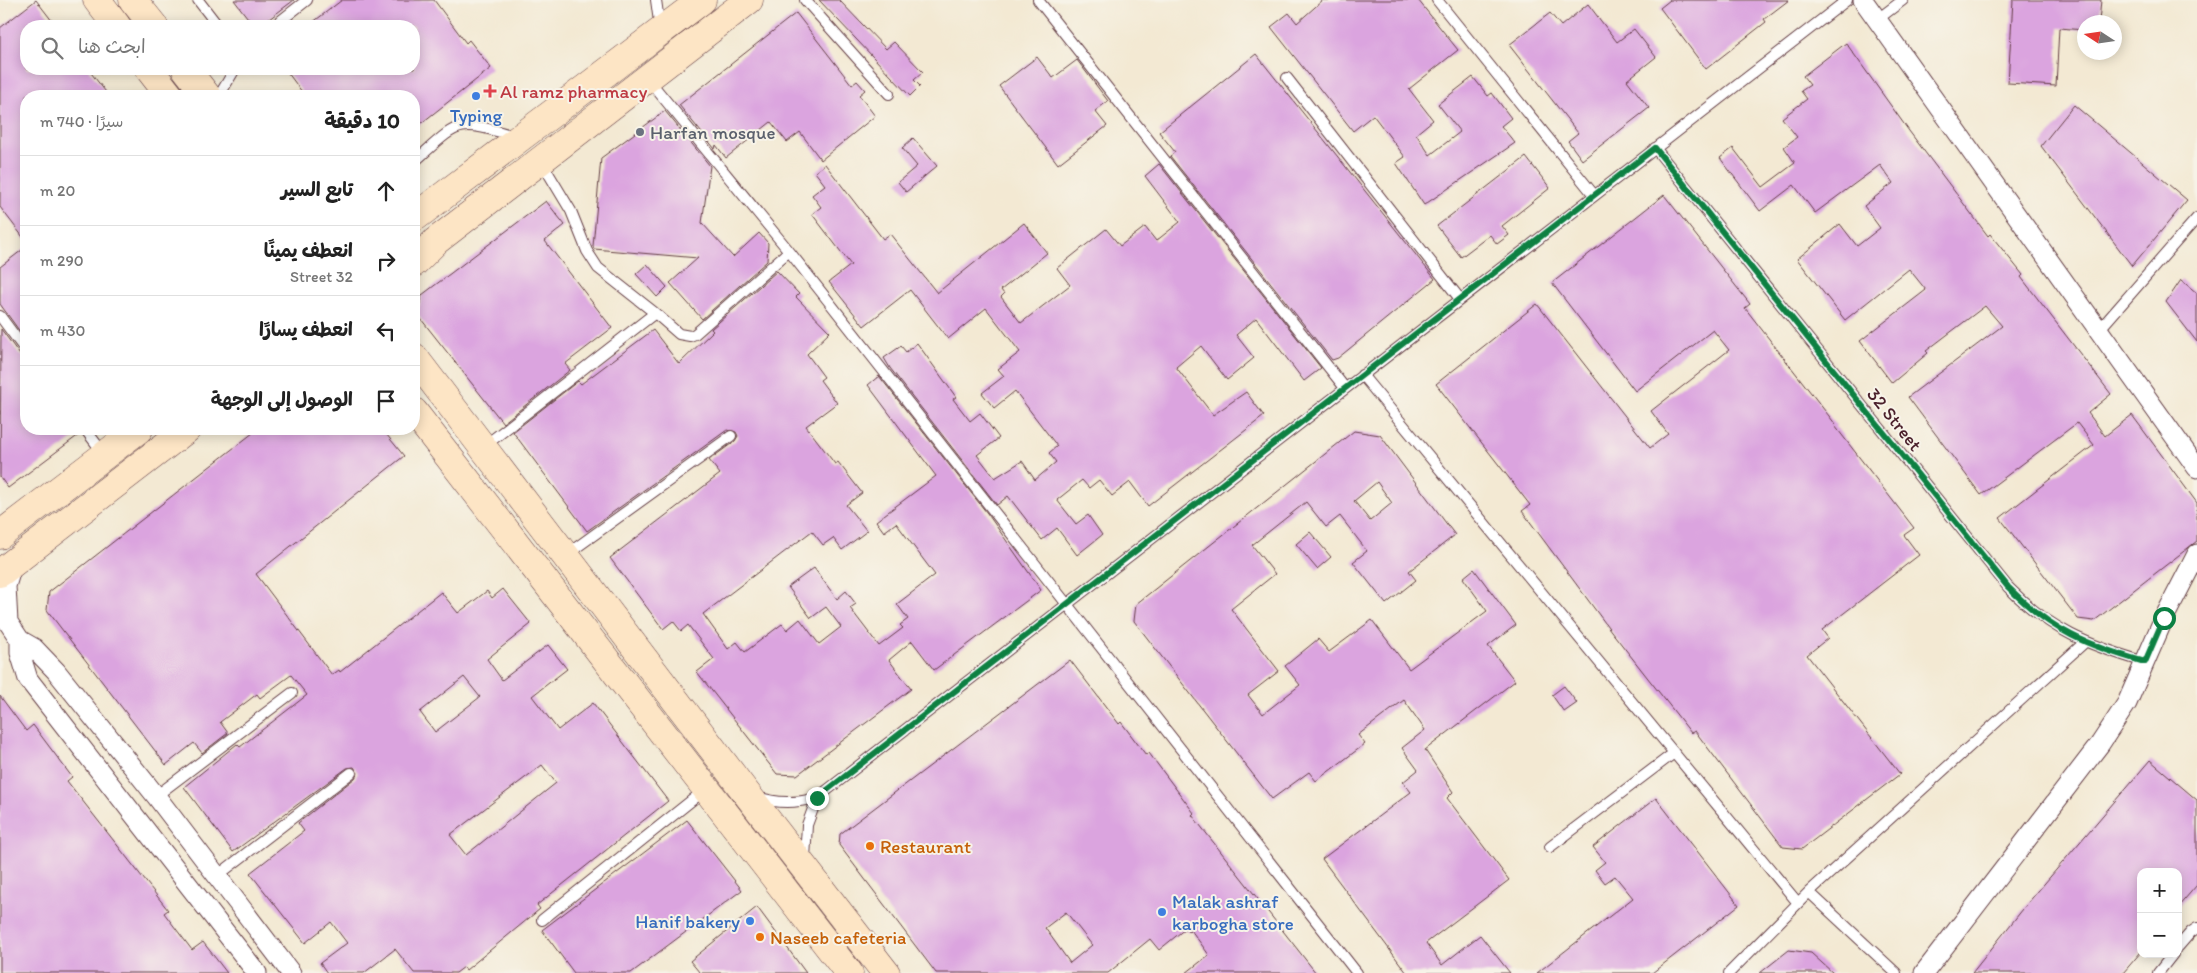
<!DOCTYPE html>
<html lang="ar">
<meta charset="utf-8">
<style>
body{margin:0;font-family:Itim,"Playpen Sans Arabic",sans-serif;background:#f6f6f6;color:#222;direction:rtl}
.controls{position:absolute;right:15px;bottom:15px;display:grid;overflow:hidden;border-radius:10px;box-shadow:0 2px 12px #0003}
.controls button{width:45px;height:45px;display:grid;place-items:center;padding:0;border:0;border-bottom:1px solid #e0e0e0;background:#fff;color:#222;font:25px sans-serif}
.compass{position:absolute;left:2077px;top:15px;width:45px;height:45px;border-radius:50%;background:#fff;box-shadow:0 2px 12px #0003;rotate:282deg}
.stop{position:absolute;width:15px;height:15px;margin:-11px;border:4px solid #0b8043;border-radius:50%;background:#fff}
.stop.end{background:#0b8043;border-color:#fff;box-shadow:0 1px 5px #0008}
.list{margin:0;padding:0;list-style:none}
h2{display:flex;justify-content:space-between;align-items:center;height:65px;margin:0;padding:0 20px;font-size:21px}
h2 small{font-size:16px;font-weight:400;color:#767676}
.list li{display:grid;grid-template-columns:32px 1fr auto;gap:15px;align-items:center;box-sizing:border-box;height:70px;padding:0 20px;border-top:1px solid #e0e0e0}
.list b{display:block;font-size:19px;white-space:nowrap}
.list p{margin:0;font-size:16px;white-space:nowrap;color:#767676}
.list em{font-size:16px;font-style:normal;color:#767676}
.icon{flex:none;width:28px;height:28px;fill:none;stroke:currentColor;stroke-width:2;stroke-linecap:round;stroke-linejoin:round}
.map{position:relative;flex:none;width:2197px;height:973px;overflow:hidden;direction:ltr}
.search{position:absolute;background:#fff;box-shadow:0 2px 12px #0003;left:20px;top:20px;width:400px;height:55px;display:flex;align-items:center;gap:12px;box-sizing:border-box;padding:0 18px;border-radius:20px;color:#767676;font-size:19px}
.panel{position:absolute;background:#fff;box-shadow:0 2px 12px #0003;left:20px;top:90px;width:400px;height:345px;border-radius:20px;direction:rtl}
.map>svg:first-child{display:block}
</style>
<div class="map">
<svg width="2197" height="973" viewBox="0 0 2197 973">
<rect width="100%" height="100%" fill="#f7f3e8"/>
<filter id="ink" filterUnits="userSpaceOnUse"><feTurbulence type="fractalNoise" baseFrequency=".02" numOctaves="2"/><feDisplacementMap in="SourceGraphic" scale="10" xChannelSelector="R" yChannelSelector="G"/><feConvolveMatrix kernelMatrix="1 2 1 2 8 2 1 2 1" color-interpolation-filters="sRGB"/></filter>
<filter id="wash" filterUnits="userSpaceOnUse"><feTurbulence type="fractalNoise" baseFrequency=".0096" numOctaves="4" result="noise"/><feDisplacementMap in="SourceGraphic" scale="20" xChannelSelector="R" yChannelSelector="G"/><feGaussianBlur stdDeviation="1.12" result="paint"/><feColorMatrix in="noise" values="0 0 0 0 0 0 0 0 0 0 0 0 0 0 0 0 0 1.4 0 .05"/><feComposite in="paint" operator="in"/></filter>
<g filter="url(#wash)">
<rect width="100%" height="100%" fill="#f3e9d3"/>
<g id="blocks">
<path fill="#dba4df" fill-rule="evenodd" d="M 36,0 L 56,26 L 26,26 L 26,69 L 88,69 L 109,96 L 26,96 L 26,241 L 0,207 L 0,28 Z
M 234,0 L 294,0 L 260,26 L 254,26 Z
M 342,0 L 434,0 L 466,43 L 469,40 L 491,68 L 414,129 L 414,96 L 305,96 L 285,69 L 323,69 L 328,75 L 335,69 L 414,69 L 414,26 L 308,26 Z
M 819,0 L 839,0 L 886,49 L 894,42 L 923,72 L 914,80 L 920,86 L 910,96 Z
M 1323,0 L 1418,0 L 1458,50 L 1409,89 L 1433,120 L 1416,134 L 1430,155 L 1460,132 L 1438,104 L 1473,77 L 1488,96 L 1492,93 L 1511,118 L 1501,126 L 1515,143 L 1424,205 L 1396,163 L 1405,157 L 1373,115 L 1353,131 L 1271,27 L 1289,13 L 1297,23 Z
M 1670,0 L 1789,0 L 1764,19 L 1766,22 L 1706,69 L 1660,8 Z
M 2013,0 L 2101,0 L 2099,22 L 2084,22 L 2084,30 L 2059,28 L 2056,86 L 2008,83 Z
M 1588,4 L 1617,42 L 1634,29 L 1656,57 L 1627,80 L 1649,108 L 1582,160 L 1568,141 L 1578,133 L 1509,45 L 1550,13 L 1561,26 Z
M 796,13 L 852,85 L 857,81 L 865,90 L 859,95 L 875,116 L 821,160 L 800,132 L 787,142 L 771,122 L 726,158 L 716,145 L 715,149 L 679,105 Z
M 1846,43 L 1909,131 L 1988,236 L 1990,234 L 2023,275 L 2021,277 L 2111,394 L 2088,413 L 2105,436 L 2132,415 L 2197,503 L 2197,541 L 2094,621 L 2078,619 L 2000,518 L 2094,445 L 2077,423 L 1981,495 L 1908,397 L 2002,326 L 1985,306 L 1926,351 L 1928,353 L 1892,383 L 1860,341 L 1926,290 L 1909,269 L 1845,320 L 1797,259 L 1840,224 L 1857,246 L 1880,228 L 1864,206 L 1893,183 L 1880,165 L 1815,213 L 1794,185 L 1760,211 L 1720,158 L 1733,148 L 1763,187 L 1795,163 L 1784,147 L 1797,137 L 1782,118 L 1807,99 L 1801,91 L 1810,85 L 1803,76 Z
M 1256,54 L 1435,279 L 1338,358 L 1332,360 L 1170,156 L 1175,152 L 1159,132 Z
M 1037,57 L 1053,78 L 1077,60 L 1108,101 L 1095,111 L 1107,126 L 1058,164 L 999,86 Z
M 2074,105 L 2187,200 L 2132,266 L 2041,146 Z
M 665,111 L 710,166 L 702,223 L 733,257 L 759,233 L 768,243 L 767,261 L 702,319 L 670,283 L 698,258 L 594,249 L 593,246 L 601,158 Z
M 913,138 L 937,166 L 906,192 L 898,182 L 917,166 L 902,148 Z
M 1526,157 L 1550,188 L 1502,226 L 1509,235 L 1497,244 L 1490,235 L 1461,257 L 1437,226 Z
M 825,164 L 883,239 L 890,234 L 937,293 L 1024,223 L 1047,253 L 1001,290 L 1004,294 L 1001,297 L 1021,323 L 1070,285 L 1057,268 L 1106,229 L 1120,246 L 1145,227 L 1156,241 L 1180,222 L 1145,176 L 1159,164 L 1321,368 L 1304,381 L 1256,318 L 1236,335 L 1254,358 L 1227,380 L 1201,346 L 1176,367 L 1213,415 L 1246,392 L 1264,416 L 1148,506 L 1130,482 L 1112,496 L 1099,480 L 1089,488 L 1082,480 L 1057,500 L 1076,524 L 1088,515 L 1102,535 L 1077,555 L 1057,528 L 1042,540 L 1008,496 L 997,505 L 890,368 L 884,358 L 901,346 L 906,352 L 917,343 L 956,397 L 953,399 L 970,421 L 980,413 L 999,438 L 977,455 L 995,478 L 1022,461 L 1035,480 L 1056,462 L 1049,453 L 1057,446 L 1015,391 L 994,408 L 982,393 L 1004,376 L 998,369 L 1020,352 L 986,308 L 948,339 L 910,290 L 864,326 L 829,282 L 851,265 L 812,214 L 821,207 L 812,195 L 825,185 L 815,172 Z
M 1664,195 L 1750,304 L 1745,308 L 1836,425 L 1835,426 L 1914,528 L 1904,535 L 1919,555 L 1822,630 L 1828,638 L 1807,655 L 1900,774 L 1802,849 L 1783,847 L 1695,731 L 1691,733 L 1611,631 L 1522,511 L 1530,505 L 1436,384 L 1537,304 L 1650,448 L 1668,434 L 1651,411 L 1729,350 L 1713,330 L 1635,391 L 1552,283 Z
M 546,201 L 565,225 L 545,241 L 612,328 L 565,364 L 570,370 L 503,423 L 417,314 L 422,295 Z
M 26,247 L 26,340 L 0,304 L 0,267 Z
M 647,264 L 667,287 L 657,297 L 636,274 Z
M 777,271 L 799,294 L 796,297 L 830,332 L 807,354 L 824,377 L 820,380 L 837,403 L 806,426 L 835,464 L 838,462 L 862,493 L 846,505 L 867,531 L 842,550 L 833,538 L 823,545 L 812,531 L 703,614 L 728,649 L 737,642 L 745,652 L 782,624 L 787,630 L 800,619 L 819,644 L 841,627 L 826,607 L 811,618 L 788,587 L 814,568 L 837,599 L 846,591 L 856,604 L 850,608 L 879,646 L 903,628 L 900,625 L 908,619 L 897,604 L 935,575 L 896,523 L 884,532 L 876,521 L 936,476 L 868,385 L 879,376 L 987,513 L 1041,590 L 934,670 L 912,641 L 889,660 L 911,689 L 797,775 L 777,774 L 697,672 L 714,659 L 688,625 L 681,631 L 673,621 L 663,629 L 610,558 L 720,474 L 709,460 L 735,441 L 738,436 L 736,432 L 727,430 L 587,531 L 513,432 L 578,381 L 581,384 L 653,330 L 679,364 L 713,331 L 711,329 Z
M 2181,280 L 2197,293 L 2197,342 L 2166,302 Z
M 1,329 L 20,355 L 26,358 L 26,429 L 78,429 L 80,434 L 8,488 L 0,477 Z
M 258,429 L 382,429 L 404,456 L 256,574 L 332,675 L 339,670 L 340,672 L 441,592 L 458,613 L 487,591 L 492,598 L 503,589 L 531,624 L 487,659 L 502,680 L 548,645 L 567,669 L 532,696 L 558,730 L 593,703 L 668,801 L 537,905 L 540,909 L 466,970 L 464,967 L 456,973 L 414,973 L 395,949 L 364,973 L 327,973 L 320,963 L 347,943 L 331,922 L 305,943 L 250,873 L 304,831 L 298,823 L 355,778 L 358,773 L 354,767 L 347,768 L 233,852 L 184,787 L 237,744 L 240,747 L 307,695 L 291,675 L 260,698 L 257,694 L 220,722 L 228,733 L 202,753 L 194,743 L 166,765 L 47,610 L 49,592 ZM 464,677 L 480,697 L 435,732 L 420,712 ZM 542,765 L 556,783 L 466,855 L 450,835 Z
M 1354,431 L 1380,435 L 1455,535 L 1409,571 L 1416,580 L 1386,604 L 1353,562 L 1367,551 L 1340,516 L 1326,527 L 1306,502 L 1252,545 L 1275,574 L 1231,609 L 1279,671 L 1248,695 L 1263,714 L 1300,685 L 1285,666 L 1318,639 L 1329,652 L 1372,620 L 1409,669 L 1487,611 L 1463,578 L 1474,569 L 1516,625 L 1488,646 L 1515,681 L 1425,750 L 1453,792 L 1447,798 L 1509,880 L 1426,943 L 1442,965 L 1480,935 L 1510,973 L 1407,973 L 1322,859 L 1411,792 L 1403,782 L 1418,770 L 1402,748 L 1425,730 L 1404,700 L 1358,735 L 1365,744 L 1316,781 L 1309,772 L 1272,799 L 1134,621 L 1136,604 ZM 1377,482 L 1392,503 L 1370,521 L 1354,501 Z
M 1310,532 L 1331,557 L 1317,569 L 1296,544 Z
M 1070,660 L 1119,724 L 1121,722 L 1146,755 L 1149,753 L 1194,813 L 1192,815 L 1316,973 L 1186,973 L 1209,955 L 1191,930 L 1189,932 L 1186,928 L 1159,950 L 1150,939 L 1108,973 L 936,973 L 839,845 L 840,834 ZM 1066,912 L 1092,945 L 1070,963 L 1045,928 Z
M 1564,686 L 1577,703 L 1564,712 L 1552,695 Z
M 0,696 L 26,731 L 33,725 L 72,777 L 67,781 L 168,910 L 164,913 L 192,950 L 203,942 L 227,973 L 0,973 Z
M 2150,760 L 2197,800 L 2197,885 L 2178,907 L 2178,872 L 2141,872 L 2141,952 L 2123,973 L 1972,973 L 2027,904 Z
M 1656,798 L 1739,905 L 1652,973 L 1537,973 L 1633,898 L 1615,876 L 1605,883 L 1595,870 L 1605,862 L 1593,847 Z
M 687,820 L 742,890 L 631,973 L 574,973 L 542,930 Z
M 757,907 L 806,973 L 700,973 L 690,961 Z
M 1789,950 L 1811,953 L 1833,973 L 1760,973 Z"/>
</g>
</g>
<g filter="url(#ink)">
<use href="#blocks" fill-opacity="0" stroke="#633d44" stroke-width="1"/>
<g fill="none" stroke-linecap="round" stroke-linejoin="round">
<g stroke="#633d44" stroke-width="12">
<path id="lane" d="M 198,0 L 218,26
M 656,0 L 660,29
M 805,0 L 889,94
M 1038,0 L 1345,388
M 1437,0 L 1594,195
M 1878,19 L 1903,0
M 274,26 L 307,0
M 1287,78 L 1460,299
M 648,79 L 789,251 L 1357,973
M 219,96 L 235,69
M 1655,148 L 2008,587 C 2051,631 2088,645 2145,662
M 541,161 L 571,211 L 587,251 L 598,268 L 655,313 L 679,334 L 690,336 L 695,334 L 789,251
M 414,162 C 460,121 455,119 515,136
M 0,316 L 26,351
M 2099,330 L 2197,218
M 1362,375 L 1798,903
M 85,429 L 104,454
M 483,447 L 655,313
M 566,555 L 731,436
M 156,796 L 292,693
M 757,797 C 778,804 796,803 817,798 L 1847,0
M 1550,847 L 1674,753
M 805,858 L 807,825 L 817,798
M 217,876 L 351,773
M 1809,892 L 1896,973
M 542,920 L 706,789
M 2178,947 L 2191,932 L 2197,928
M 1729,973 L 1809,892 L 2085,642
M 2158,973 L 2173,954"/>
</g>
<g stroke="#633d44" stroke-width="21">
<path id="street" d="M 1863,0 L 2197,468
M 13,563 L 6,586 L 8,622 L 20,640 L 34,648 L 56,671 L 156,796 L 291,973
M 20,640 L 20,653 L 28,679 L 257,973
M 1924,973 L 2100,744 L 2127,703 L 2164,618 L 2197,554"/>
</g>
<g stroke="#633d44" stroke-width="29">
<path id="secondary" d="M 97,0 L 117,26
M 133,0 L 154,26
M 149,69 L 170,96
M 186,69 L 207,96
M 414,218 L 702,0
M 414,263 L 436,241 L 749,0
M 414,357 L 747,794 L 886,973
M 414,412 L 849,973
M 0,535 L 139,429
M 0,573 L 187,429"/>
</g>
<use href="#lane" stroke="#fff" stroke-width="10"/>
<use href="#street" stroke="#fff" stroke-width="19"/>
<use href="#secondary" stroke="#fde5c5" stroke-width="28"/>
</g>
</g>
<g fill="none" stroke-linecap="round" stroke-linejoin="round" filter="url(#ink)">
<path stroke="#0b8043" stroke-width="6" d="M 817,798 L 1655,148 L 2008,587 C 2051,631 2088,646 2145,662 L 2164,618"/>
</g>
<path fill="#e0444e" stroke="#f7f3e8" stroke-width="2" d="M487.5 83.5h5v5h5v5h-5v5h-5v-5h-5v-5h5z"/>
<g fill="#3f7fe0" stroke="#f7f3e8" stroke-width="2">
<circle cx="476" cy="96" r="5"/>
<circle cx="1162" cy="912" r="5"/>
<circle cx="750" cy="921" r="5"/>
</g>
<circle fill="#6b7280" stroke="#f7f3e8" stroke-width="2" cx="640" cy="132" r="5"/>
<g fill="#e8710a" stroke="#f7f3e8" stroke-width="2">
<circle cx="870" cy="846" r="5"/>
<circle cx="760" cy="937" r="5"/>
</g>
<g text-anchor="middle" stroke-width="4" stroke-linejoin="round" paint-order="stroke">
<g font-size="19" fill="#be3a42" stroke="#f7f3e8" text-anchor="start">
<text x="500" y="98">Al ramz pharmacy</text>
</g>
<g font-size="19" fill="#366cbe" stroke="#f7f3e8">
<text x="476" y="122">Typing</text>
<text x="1172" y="908" text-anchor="start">Malak ashraf<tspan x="1172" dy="22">karbogha store</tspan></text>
<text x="740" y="928" text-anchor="end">Hanif bakery</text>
</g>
<g font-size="19" fill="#5b616d" stroke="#f7f3e8" text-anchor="start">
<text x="650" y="139">Harfan mosque</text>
</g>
<g font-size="19" fill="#4a1f2b" stroke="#f7f3e8">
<text transform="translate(1895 419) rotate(51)" y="7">32 Street</text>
</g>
<g font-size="19" fill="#c56008" stroke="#f7f3e8" text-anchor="start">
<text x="880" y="853">Restaurant</text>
<text x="770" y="944">Naseeb cafeteria</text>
</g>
</g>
</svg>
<div class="controls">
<button>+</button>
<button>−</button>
</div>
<svg class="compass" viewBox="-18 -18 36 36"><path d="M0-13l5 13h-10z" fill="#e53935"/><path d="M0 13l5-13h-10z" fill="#767676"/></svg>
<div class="stop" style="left:2164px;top:618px"></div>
<div class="stop end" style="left:817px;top:798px"></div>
<div class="search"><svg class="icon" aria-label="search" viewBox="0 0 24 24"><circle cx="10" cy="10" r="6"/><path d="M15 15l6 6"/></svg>ابحث هنا</div>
<section class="panel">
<h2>10 دقيقة<small>سيرًا · 740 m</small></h2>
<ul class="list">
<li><svg class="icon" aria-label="ahead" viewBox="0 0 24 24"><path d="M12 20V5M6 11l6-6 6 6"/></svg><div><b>تابع السير</b></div><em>20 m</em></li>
<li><svg class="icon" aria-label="right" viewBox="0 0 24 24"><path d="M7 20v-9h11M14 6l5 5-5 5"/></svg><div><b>انعطف يمينًا</b><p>32 Street</p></div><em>290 m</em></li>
<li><svg class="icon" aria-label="left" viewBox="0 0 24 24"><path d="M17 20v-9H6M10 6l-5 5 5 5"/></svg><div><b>انعطف يسارًا</b></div><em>430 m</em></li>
<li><svg class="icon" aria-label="arrive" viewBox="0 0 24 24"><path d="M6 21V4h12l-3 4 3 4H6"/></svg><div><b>الوصول إلى الوجهة</b></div></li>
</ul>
</section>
</div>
